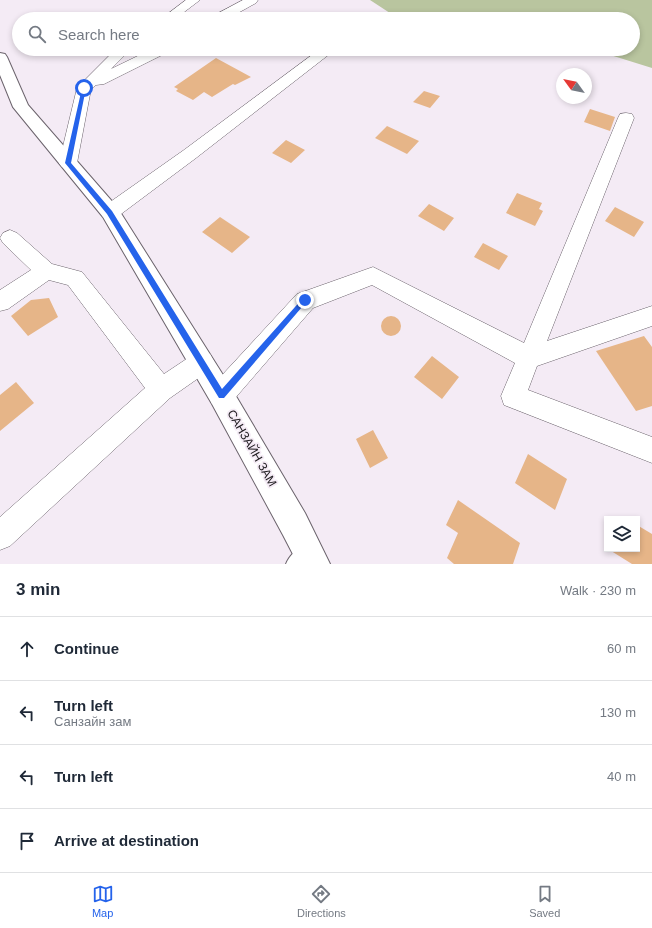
<!DOCTYPE html>
<meta charset="utf-8">
<style>
body{margin:0;font-family:Arial,sans-serif;background:#f2f2f3;color:#1f2937}
.controls{position:absolute;right:12px;bottom:12px;display:grid;overflow:hidden;border-radius:0px;box-shadow:0 2px 6px #0003}
.controls button{width:36px;height:36px;display:grid;place-items:center;padding:0;border:0;border-bottom:1px solid #e0e1e3;background:#fff;color:#1f2937;font:20px sans-serif}
.compass{position:absolute;left:556px;top:68px;width:36px;height:36px;border-radius:50%;background:#fff;box-shadow:0 2px 6px #0003;rotate:303deg}
.stop{position:absolute;width:12px;height:12px;margin:-9px;border:3px solid #2563eb;border-radius:50%;background:#fff}
.stop.end{background:#2563eb;border-color:#fff;box-shadow:0 1px 4px #0008}
.list{margin:0;padding:0;list-style:none}
h2{display:flex;justify-content:space-between;align-items:center;height:52px;margin:0;padding:0 16px;font-size:17px}
h2 small{font-size:13px;font-weight:400;color:#747a83}
.list li{display:grid;grid-template-columns:26px 1fr auto;gap:12px;align-items:center;box-sizing:border-box;height:64px;padding:0 16px;border-top:1px solid #e0e1e3}
.list b{display:block;font-size:15px;white-space:nowrap}
.list p{margin:0;font-size:13px;white-space:nowrap;color:#747a83}
.list em{font-size:13px;font-style:normal;color:#747a83}
.icon{flex:none;width:22px;height:22px;fill:none;stroke:currentColor;stroke-width:2;stroke-linecap:round;stroke-linejoin:round}
.map{position:relative;flex:none;width:652px;height:564px;overflow:hidden}
.search{position:absolute;background:#fff;box-shadow:0 2px 6px #0003;left:12px;right:12px;top:12px;height:44px;display:flex;align-items:center;gap:10px;box-sizing:border-box;padding:0 14px;border-radius:22px;color:#747a83;font-size:15px}
.sheet{height:308px;background:#fff}
nav{display:flex;justify-content:space-around;align-items:center;box-sizing:border-box;height:56px;border-top:1px solid #e0e1e3;background:#fff;font-size:11px;color:#747a83}
nav a{display:grid;justify-items:center;gap:2px}
nav .on{color:#2563eb}
.map>svg:first-child{display:block}
</style>
<div class="map">
<svg width="652" height="564" viewBox="0 0 652 564">
<rect width="100%" height="100%" fill="#f4ebf5"/>
<path fill="#b9c59f" d="M 370,0 L 652,0 L 652,68 L 591,49 L 633,49 L 633,19 L 401,19 L 396,17 Z"/>
<path fill="#e6b588" d="M 216,58 L 251,77 L 235,85 L 233,84 L 212,97 L 204,92 L 193,100 L 176,91 L 178,89 L 174,87 Z
M 424,91 L 440,96 L 430,108 L 413,102 Z
M 590,109 L 615,117 L 610,131 L 584,122 Z
M 387,126 L 419,141 L 407,154 L 375,138 Z
M 286,140 L 305,150 L 291,163 L 272,153 Z
M 517,193 L 542,203 L 539,209 L 543,211 L 535,226 L 506,213 Z
M 429,204 L 454,218 L 444,231 L 418,216 Z
M 615,207 L 644,222 L 634,237 L 605,221 Z
M 220,217 L 250,237 L 232,253 L 202,232 Z
M 483,243 L 508,256 L 499,270 L 474,257 Z
M 49,298 L 58,317 L 28,336 L 11,316 L 31,300 Z
M381 326a10 10 0 1 1 20 0a10 10 0 1 1-20 0Z
M 644,336 L 652,347 L 652,406 L 636,411 L 596,351 Z
M 432,356 L 459,377 L 442,399 L 414,377 Z
M 16,382 L 34,403 L 0,431 L 0,395 Z
M 373,430 L 388,458 L 370,468 L 356,439 Z
M 528,454 L 567,479 L 555,510 L 515,483 Z
M 458,500 L 520,543 L 513,564 L 454,564 L 447,558 L 458,533 L 446,525 Z
M 637,525 L 652,534 L 652,564 L 632,564 L 608,549 L 637,549 Z"/>
<g fill="none" stroke-linecap="round" stroke-linejoin="round">
<g stroke="#6b636c" stroke-width="2">
<path id="lane" d="M 306,544 L 311,546 L 313,551 L 311,556 L 303,564 L 286,564 C 289,556 298,547 306,544 Z"/>
</g>
<g stroke="#6b636c" stroke-width="1">
<path id="street" d="M 186,0 L 200,0 L 175,19 L 161,19 Z
M 243,0 L 258,0 L 256,3 L 227,19 L 212,19 L 213,16 Z
M 116,49 L 131,49 L 111,69 L 152,49 L 170,49 L 168,52 L 104,84 L 96,85 L 91,89 L 77,163 L 74,167 L 68,169 L 62,167 L 59,163 L 77,88 Z
M 320,49 L 336,49 L 196,158 L 117,217 L 110,219 L 103,217 L 101,212 L 103,207 L 184,150 Z
M 626,113 L 632,114 L 634,118 L 547,341 L 652,306 L 652,326 L 537,366 L 528,390 L 652,437 L 652,463 L 504,405 L 501,396 L 515,363 L 372,285 L 313,308 L 230,404 L 221,407 L 212,404 L 209,395 L 212,386 L 297,294 L 373,267 L 524,343 L 618,118 L 620,114 Z
M 10,230 L 17,233 L 52,264 L 82,272 L 164,374 L 194,354 L 202,351 L 210,354 L 214,362 L 210,370 L 170,398 L 10,546 L 0,550 L 0,517 L 145,388 L 68,285 L 49,280 L 8,309 L 0,311 L 0,290 L 31,270 L 3,243 L 0,238 L 3,233 Z"/>
</g>
<g stroke="#6b636c" stroke-width="2">
<path id="secondary" d="M 0,53 L 5,54 L 7,57 L 28,105 L 117,207 L 230,386 L 305,513 L 330,564 L 298,564 L 283,535 L 212,404 L 103,217 L 13,107 L 0,75 Z"/>
</g>
<use href="#lane" fill="#fff" fill-rule="evenodd"/>
<use href="#street" fill="#fff" fill-rule="evenodd"/>
<use href="#secondary" fill="#fff" fill-rule="evenodd"/>
</g>
<path fill="#2563eb" d="M 84,87 L 86,88 L 71,163 L 112,211 L 222,389 L 303,298 L 305,298 L 308,300 L 224,398 L 219,398 L 107,214 L 65,163 L 82,88 Z"/>
<g text-anchor="middle" stroke-width="3.5" stroke-linejoin="round" paint-order="stroke">
<g font-size="12" fill="#232024" stroke="#f4ebf5">
<text transform="translate(252 448) rotate(60)" y="4">САНЗАЙН ЗАМ</text>
</g>
</g>
</svg>
<div class="controls">
<button><svg class="icon" aria-label="layers" viewBox="0 0 24 24"><path d="M12 4l9 5-9 5-9-5zM3 14l9 5 9-5"/></svg></button>
</div>
<svg class="compass" viewBox="-18 -18 36 36"><path d="M0-13l5 13h-10z" fill="#e53935"/><path d="M0 13l5-13h-10z" fill="#747a83"/></svg>
<div class="stop" style="left:84px;top:88px"></div>
<div class="stop end" style="left:305px;top:300px"></div>
<div class="search"><svg class="icon" aria-label="search" viewBox="0 0 24 24"><circle cx="10" cy="10" r="6"/><path d="M15 15l6 6"/></svg>Search here</div>
</div>
<section class="sheet">
<h2>3 min<small>Walk · 230 m</small></h2>
<ul class="list">
<li><svg class="icon" aria-label="ahead" viewBox="0 0 24 24"><path d="M12 20V5M6 11l6-6 6 6"/></svg><div><b>Continue</b></div><em>60 m</em></li>
<li><svg class="icon" aria-label="left" viewBox="0 0 24 24"><path d="M17 20v-9H6M10 6l-5 5 5 5"/></svg><div><b>Turn left</b><p>Санзайн зам</p></div><em>130 m</em></li>
<li><svg class="icon" aria-label="left" viewBox="0 0 24 24"><path d="M17 20v-9H6M10 6l-5 5 5 5"/></svg><div><b>Turn left</b></div><em>40 m</em></li>
<li><svg class="icon" aria-label="arrive" viewBox="0 0 24 24"><path d="M6 21V4h12l-3 4 3 4H6"/></svg><div><b>Arrive at destination</b></div></li>
</ul>
</section>
<nav>
<a class="on"><svg class="icon" aria-label="map" viewBox="0 0 24 24"><path d="M3 6l6-2 6 2 6-2v14l-6 2-6-2-6 2zM9 4v14M15 6v14"/></svg>Map</a>
<a><svg class="icon" aria-label="directions" viewBox="0 0 24 24"><path d="M12 3l9 9-9 9-9-9zM9 14v-3h6M13 9l2 2-2 2"/></svg>Directions</a>
<a><svg class="icon" aria-label="saved" viewBox="0 0 24 24"><path d="M7 4h10v16l-5-4-5 4z"/></svg>Saved</a>
</nav>
